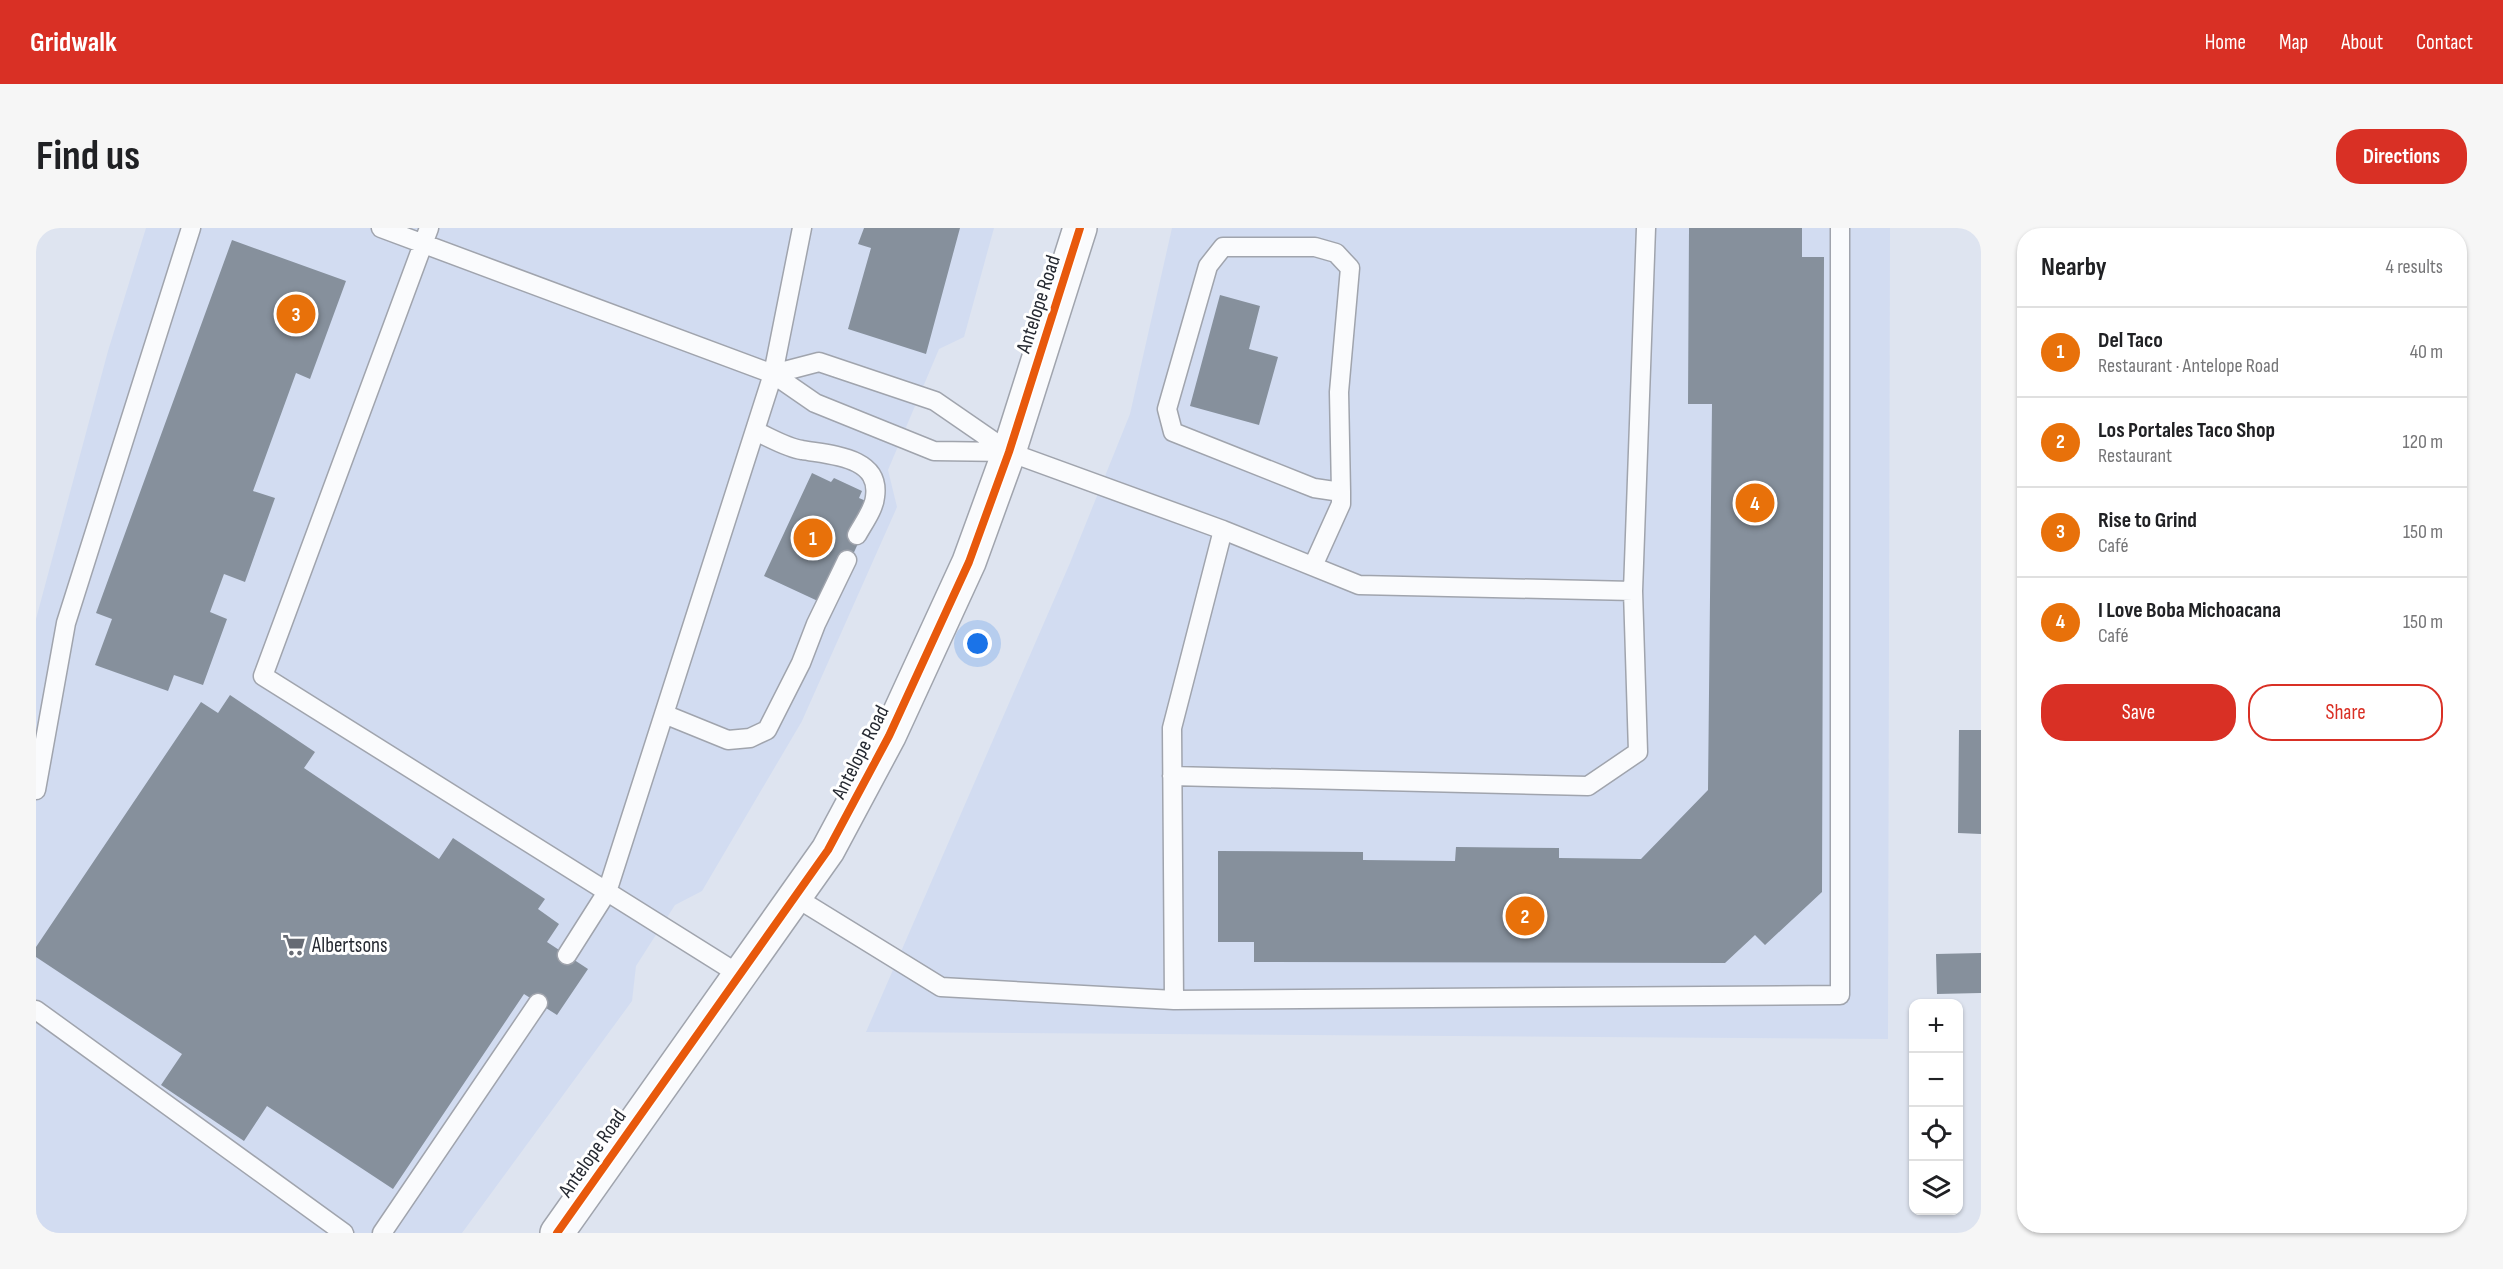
<!DOCTYPE html>
<meta charset="utf-8">
<style>
body{margin:0;font-family:"Sofia Sans Condensed",sans-serif;background:#f6f6f6;color:#202124}
.controls{position:absolute;right:18px;bottom:18px;display:grid;overflow:hidden;border-radius:12px;box-shadow:0 2px 4px #0004}
.controls button{width:54px;height:54px;display:grid;place-items:center;padding:0;border:0;border-bottom:2px solid #e0e0e0;background:#fff;color:#202124;font:30px sans-serif}
.you{position:absolute;left:942px;top:416px;width:21px;height:21px;margin:-15px;border:4px solid #fff;border-radius:50%;background:#1a73e8;box-shadow:0 0 0 9px #1a73e833}
.badge{display:grid;place-items:center;width:39px;height:39px;border-radius:50%;background:#d93025;color:#fff;font-size:20px;font-weight:700}
.pin{position:absolute;translate:-50% -50%;border:3px solid #fff;box-shadow:0 2px 6px #0006}
.list{margin:0;padding:0;list-style:none}
h2{display:flex;justify-content:space-between;align-items:center;height:78px;margin:0;padding:0 24px;font-size:26px}
h2 small{font-size:20px;font-weight:400;color:#757577}
.list li{display:grid;grid-template-columns:39px 1fr auto;gap:18px;align-items:center;box-sizing:border-box;height:90px;padding:0 24px;border-top:2px solid #e0e0e0}
.list b{display:block;font-size:22px;white-space:nowrap}
.list p{margin:0;font-size:20px;white-space:nowrap;color:#757577}
.list em{font-size:20px;font-style:normal;color:#757577}
.actions{display:flex;gap:12px;padding:18px 24px}
.actions a{flex:1;padding:14px 0;border:2px solid #d93025;border-radius:24px;text-align:center;font-size:21px;color:#d93025}
.actions .main{background:#d93025;color:#fff}
.icon{flex:none;width:33px;height:33px;fill:none;stroke:currentColor;stroke-width:2;stroke-linecap:round;stroke-linejoin:round}
.map{position:relative;flex:none;width:1945px;height:1005px;overflow:hidden;border-radius:24px}
header{display:flex;align-items:center;gap:36px;box-sizing:border-box;height:84px;padding:0 30px;background:#d93025;color:#fff}
header strong{font-size:28px}
nav{display:flex;gap:33px;margin-inline-start:auto;font-size:21px}
.intro{display:flex;align-items:center;justify-content:space-between;box-sizing:border-box;height:144px;padding:0 36px}
h1{margin:0;font-size:42px}
.button{padding:15px 27px;border-radius:24px;background:#d93025;color:#fff;font-size:21px;font-weight:700}
main{display:flex;gap:36px;padding:0 36px}
aside{flex:1;background:#fff;border-radius:24px;box-shadow:0 2px 4px #0004}
.map>svg:first-child{display:block}
</style>
<header>
<strong>Gridwalk</strong>
<nav><a>Home</a><a>Map</a><a>About</a><a>Contact</a></nav>
</header>
<div class="intro"><h1>Find us</h1><a class="button">Directions</a></div>
<main>
<div class="map">
<svg width="1945" height="1005" viewBox="0 0 1945 1005">
<rect width="100%" height="100%" fill="#dee4f0"/>
<path fill="#d2dcf1" d="M 110,0 L 958,0 L 928,109 L 903,121 L 852,242 L 861,279 L 766,493 L 666,663 L 639,677 L 600,738 L 596,773 L 426,1005 L 0,1005 L 0,391 L 72,123 Z
M 1136,0 L 1854,0 L 1852,811 L 830,804 L 1034,335 L 1094,186 Z"/>
<path fill="#86909c" d="M 828,0 L 924,0 L 890,126 L 812,101 L 835,20 L 822,16 Z
M 1653,0 L 1766,0 L 1766,29 L 1788,29 L 1786,664 L 1729,717 L 1719,707 L 1689,735 L 1218,734 L 1218,714 L 1182,714 L 1182,623 L 1327,624 L 1327,632 L 1419,633 L 1420,619 L 1523,620 L 1523,630 L 1605,631 L 1672,562 L 1676,176 L 1652,176 Z
M 196,12 L 310,53 L 274,151 L 260,145 L 217,263 L 239,270 L 209,354 L 188,346 L 174,384 L 191,391 L 167,457 L 138,447 L 132,463 L 59,437 L 76,391 L 60,385 Z
M 1184,67 L 1224,78 L 1213,121 L 1242,129 L 1223,197 L 1154,178 Z
M 776,245 L 795,254 L 798,250 L 826,263 L 823,270 L 830,273 L 825,309 L 814,333 L 784,374 L 728,348 Z
M 194,467 L 279,524 L 268,540 L 403,631 L 417,610 L 509,671 L 502,681 L 523,696 L 511,714 L 552,741 L 521,787 L 488,766 L 357,961 L 231,878 L 208,913 L 125,857 L 146,826 L 0,729 L 0,719 L 165,474 L 182,485 Z
M 1923,502 L 1945,502 L 1945,606 L 1922,605 Z
M 1945,725 L 1945,765 L 1901,766 L 1900,726 Z"/>
<g fill="none" stroke-linecap="round" stroke-linejoin="round">
<g stroke="#a0a4ad" stroke-width="21">
<path id="lane" d="M 345,0 L 737,146 L 779,175 L 898,223 L 973,224
M 393,0 L 227,448 L 704,747
M 737,146 L 783,134 L 899,173 L 973,224 L 1187,302 L 1323,357 L 1597,363 L 1610,0
M 719,203 C 733,209 751,220 766,222 C 793,227 845,228 839,269 C 838,281 827,296 821,307
M 1187,302 L 1136,500 L 1138,772 L 1804,767 L 1804,0
M 1277,338 L 1305,276 L 1305,264 L 1303,164 L 1314,40 L 1300,25 L 1279,19 L 1187,19 L 1172,38 L 1131,181 L 1137,204 L 1278,260 L 1305,264
M 628,486 L 692,512 L 714,510 L 731,502 L 765,435 L 780,396 L 811,332
M 1136,548 L 1552,558 L 1602,524 L 1597,363
M 0,562 L 30,395 L 155,0
M 759,669 L 905,759 L 1138,772
M 531,727 L 571,664 L 737,146 L 766,0
M 0,782 L 308,1005
M 346,1005 L 502,775"/>
</g>
<g stroke="#a0a4ad" stroke-width="36">
<path id="secondary" d="M 521,1005 L 792,622 L 853,508 L 933,334 L 973,224 L 1044,0"/>
</g>
<use href="#lane" stroke="#fafbfd" stroke-width="18"/>
<use href="#secondary" stroke="#fafbfd" stroke-width="33"/>
<g stroke="#fff" stroke-width="11">
<path id="cycleway" d="M 521,1005 L 792,622 L 853,508 L 933,334 L 973,224 L 1044,0"/>
</g>
<use href="#cycleway" stroke="#e8590c" stroke-width="8"/>
</g>
<defs>
<g id="supermarket-bare" transform="scale(1.8)"><path d="M-6-5.5h2.5l.6 2H6L4.5 2H-2.5L-4.4-4H-6ZM-1.5 3.2a1.3 1.3 0 1 0 .1 0ZM3 3.2a1.3 1.3 0 1 0 .1 0Z" fill="#666b74" stroke="#fff" stroke-width="2.5" paint-order="stroke"/></g>
</defs>
<g fill-rule="evenodd">
<use href="#supermarket-bare" x="258" y="717"/>
</g>
<g text-anchor="middle" stroke-width="6" stroke-linejoin="round" paint-order="stroke">
<g font-size="21" fill="#262a32" stroke="#fff">
<text transform="translate(1002 76) rotate(-72)" y="7">Antelope Road</text>
<text transform="translate(824 524) rotate(-63)" y="7">Antelope Road</text>
<text transform="translate(556 925) rotate(-55)" y="7">Antelope Road</text>
</g>
<g font-size="21" fill="#262a32" stroke="#fff" text-anchor="start">
<text x="276" y="724">Albertsons</text>
</g>
</g>
</svg>
<div class="controls">
<button>+</button>
<button>−</button>
<button><svg class="icon" aria-label="locate" viewBox="0 0 24 24"><circle cx="12" cy="12" r="6"/><path d="M12 2v4M12 18v4M2 12h4M18 12h4"/></svg></button>
<button><svg class="icon" aria-label="layers" viewBox="0 0 24 24"><path d="M12 4l9 5-9 5-9-5zM3 14l9 5 9-5"/></svg></button>
</div>
<div class="you"></div>
<div class="pin badge" style="left:777px;top:310px;background:#e8710a">1</div>
<div class="pin badge" style="left:1489px;top:688px;background:#e8710a">2</div>
<div class="pin badge" style="left:260px;top:86px;background:#e8710a">3</div>
<div class="pin badge" style="left:1719px;top:275px;background:#e8710a">4</div>
</div>
<aside>
<h2>Nearby<small>4 results</small></h2>
<ul class="list">
<li><span class="badge" style="background:#e8710a">1</span><div><b>Del Taco</b><p>Restaurant · Antelope Road</p></div><em>40 m</em></li>
<li><span class="badge" style="background:#e8710a">2</span><div><b>Los Portales Taco Shop</b><p>Restaurant</p></div><em>120 m</em></li>
<li><span class="badge" style="background:#e8710a">3</span><div><b>Rise to Grind</b><p>Café</p></div><em>150 m</em></li>
<li><span class="badge" style="background:#e8710a">4</span><div><b>I Love Boba Michoacana</b><p>Café</p></div><em>150 m</em></li>
</ul>
<div class="actions"><a class="main">Save</a><a>Share</a></div>
</aside>
</main>
